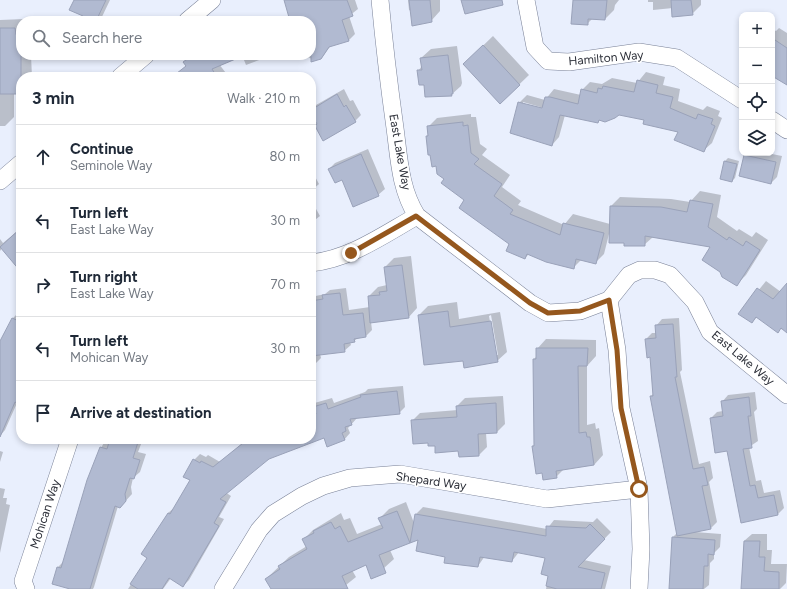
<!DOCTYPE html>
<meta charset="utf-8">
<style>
body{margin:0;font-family:Figtree,sans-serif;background:#f2f2f3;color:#1f2937}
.controls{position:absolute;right:12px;top:12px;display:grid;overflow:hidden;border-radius:8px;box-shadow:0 2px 6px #0003}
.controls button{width:36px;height:36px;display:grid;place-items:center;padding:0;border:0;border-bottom:1px solid #e0e1e3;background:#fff;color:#1f2937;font:20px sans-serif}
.stop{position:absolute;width:12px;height:12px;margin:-9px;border:3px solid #95571d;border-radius:50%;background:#fff}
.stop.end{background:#95571d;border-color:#fff;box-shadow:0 1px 4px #0008}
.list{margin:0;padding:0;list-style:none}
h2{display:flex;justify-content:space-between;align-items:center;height:52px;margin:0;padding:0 16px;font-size:17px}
h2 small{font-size:13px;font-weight:400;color:#747a83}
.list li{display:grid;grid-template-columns:26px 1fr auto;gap:12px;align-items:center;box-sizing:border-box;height:64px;padding:0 16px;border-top:1px solid #e0e1e3}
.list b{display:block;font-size:15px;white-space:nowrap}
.list p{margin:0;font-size:13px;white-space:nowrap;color:#747a83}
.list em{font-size:13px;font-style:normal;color:#747a83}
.icon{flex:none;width:22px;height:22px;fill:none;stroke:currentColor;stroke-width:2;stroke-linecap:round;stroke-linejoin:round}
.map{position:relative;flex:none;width:787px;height:589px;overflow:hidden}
.search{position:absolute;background:#fff;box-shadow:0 2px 6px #0003;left:16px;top:16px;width:300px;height:44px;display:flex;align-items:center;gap:10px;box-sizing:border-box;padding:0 14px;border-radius:16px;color:#747a83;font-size:15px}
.panel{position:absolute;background:#fff;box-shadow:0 2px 6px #0003;left:16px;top:72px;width:300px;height:372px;border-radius:16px}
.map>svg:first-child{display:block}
</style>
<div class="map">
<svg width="787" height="589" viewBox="0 0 787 589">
<rect width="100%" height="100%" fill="#e9effd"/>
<path fill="#0003" fill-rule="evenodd" d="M 75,0 L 110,0 L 100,21 L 75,21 L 85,16 Z
M 288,0 L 355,0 L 358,9 L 349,16 L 355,34 L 349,40 L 331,45 L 321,59 L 314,60 L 304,55 L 311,55 L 311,21 L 287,21 L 290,18 Z
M 408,0 L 440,0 L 440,11 L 431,21 L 409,10 Z
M 574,0 L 619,0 L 615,5 L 614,10 L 605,19 L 593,18 L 587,24 Z
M 648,0 L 701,0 L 701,5 L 692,14 L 673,8 L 653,10 L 653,2 L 648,2 Z
M 230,16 L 232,21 L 219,21 L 220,20 Z
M 24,19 L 24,21 L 21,21 L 21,55 L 31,55 L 32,77 L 21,77 L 21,93 L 14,93 L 14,117 L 5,126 L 0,126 L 0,20 Z
M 779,28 L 787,33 L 787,84 L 772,75 L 772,29 L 776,31 Z
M 493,36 L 529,75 L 500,103 L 464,64 Z
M 457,46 L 462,83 L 461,86 L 451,95 L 425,84 L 418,71 L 422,66 L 421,58 L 431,49 Z
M 192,55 L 212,55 L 229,77 L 182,77 L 179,73 L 187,65 L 185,62 Z
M 225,55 L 272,55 L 246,65 L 242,55 Z
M 646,72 L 665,77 L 663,85 L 680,89 L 678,101 L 703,110 L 707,106 L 720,111 L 718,116 L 722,118 L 712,143 L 704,150 L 679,131 L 645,120 L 618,113 L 598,121 L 565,115 L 559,137 L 552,145 L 519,103 L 527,95 L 545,100 L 554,89 L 581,95 L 582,90 L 590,82 L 602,84 L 612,78 L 637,83 ZM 523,102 L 547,109 L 546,111 L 523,104 Z
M 344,89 L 350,101 L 353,100 L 361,115 L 355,121 L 318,124 L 311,110 L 316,105 Z
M 471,114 L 471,117 L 476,117 L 480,144 L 487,149 L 482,155 L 510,175 L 502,187 L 521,201 L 518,205 L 564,225 L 573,214 L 610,224 L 611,206 L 620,197 L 671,199 L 690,202 L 700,191 L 721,195 L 717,217 L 737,231 L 739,229 L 752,237 L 756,232 L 768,240 L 746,275 L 737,284 L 712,247 L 653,237 L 644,245 L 626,242 L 609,234 L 604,254 L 595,263 L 582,259 L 573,268 L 529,254 L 525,258 L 466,200 L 446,179 L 437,165 L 427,136 L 429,134 L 428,127 L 437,118 Z
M 368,149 L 385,189 L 378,195 L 342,179 L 329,169 L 335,163 Z
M 747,153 L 767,153 L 782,156 L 777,177 L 771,183 L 740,175 Z
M 728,158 L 739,161 L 735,178 L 732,181 L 721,178 L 725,161 Z
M 311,169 L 319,184 L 311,191 Z
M 311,200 L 320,216 L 311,223 Z
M 21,228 L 21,270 L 2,248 L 0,251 L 0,239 L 3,243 Z
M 411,256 L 417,308 L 408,318 L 371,322 L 372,330 L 366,336 L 359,337 L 354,341 L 350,342 L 351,345 L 344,351 L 320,354 L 321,358 L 315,364 L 311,365 L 311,297 L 325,294 L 330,290 L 346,288 L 349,310 L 370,307 L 369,296 L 378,287 L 387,285 L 385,267 L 394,258 Z
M 766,281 L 781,292 L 787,284 L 787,332 L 757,317 L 752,322 L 740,313 Z
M 457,302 L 459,319 L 500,312 L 507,352 L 497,361 L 464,360 L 419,315 L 428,306 ZM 491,315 L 498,355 L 496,355 L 489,316 Z
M 19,312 L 21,313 L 21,400 L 17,403 L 5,430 L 0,436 L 0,343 L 13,318 Z
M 679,318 L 682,370 L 680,372 L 699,464 L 710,461 L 713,478 L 709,482 L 717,522 L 711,528 L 695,532 L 721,534 L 720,547 L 714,553 L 714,559 L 710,563 L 709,585 L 704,589 L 670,589 L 673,537 L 677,533 L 651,396 L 653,394 L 651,356 L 646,339 L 652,333 L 656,333 L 656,326 L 662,319 Z
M 546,339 L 596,340 L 596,356 L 587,366 L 587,425 L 595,423 L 596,429 L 599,428 L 603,455 L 594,465 L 564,469 L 556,477 L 533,446 L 535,444 L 534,359 L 537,356 L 537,349 Z
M 403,386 L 405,407 L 399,413 L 358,417 L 348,428 L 350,433 L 344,440 L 324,437 L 269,458 L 225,492 L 231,496 L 219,517 L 224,519 L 189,580 L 183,586 L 171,578 L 163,589 L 122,589 L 128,589 L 148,558 L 168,513 L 175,507 L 191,480 L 194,460 L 200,454 L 206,457 L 208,455 L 220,462 L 248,439 L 311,439 L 311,404 L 332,398 L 334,403 L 365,392 L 368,389 Z
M 755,392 L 757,409 L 754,412 L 758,441 L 749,447 L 756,481 L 761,480 L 764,493 L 780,490 L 784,508 L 777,515 L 742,522 L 728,450 L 711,418 L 717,412 L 723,411 L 722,402 L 728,395 Z
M 503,396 L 505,424 L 497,432 L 486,433 L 487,447 L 479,455 L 429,442 L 412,421 L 420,413 L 458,410 L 457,406 L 465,398 Z
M 106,439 L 143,439 L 138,452 L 146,454 L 140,472 L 133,478 L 131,487 L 132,494 L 120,507 L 118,506 L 94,587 L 93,589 L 74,589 L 53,583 L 58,567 L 64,561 L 101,448 Z
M 0,451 L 3,452 L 0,462 Z
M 0,488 L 5,489 L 3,498 L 7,498 L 6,504 L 10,505 L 0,553 Z
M 406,502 L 414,523 L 416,514 L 423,507 L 547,529 L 554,520 L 593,522 L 597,518 L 611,532 L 584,560 L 611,566 L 605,589 L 546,589 L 549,575 L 546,557 L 519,552 L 512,561 L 485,556 L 478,566 L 446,556 L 420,538 L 390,550 L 394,559 L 384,568 L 371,575 L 366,564 L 352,570 L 356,577 L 341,589 L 273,589 L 266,579 L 289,557 L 307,546 L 304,539 L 313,530 L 341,513 L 344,520 L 350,518 L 357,534 L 382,524 L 380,518 L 389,509 Z
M 752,534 L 767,534 L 767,550 L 772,550 L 771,564 L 787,564 L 786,583 L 780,589 L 742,589 L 744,541 Z"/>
<path fill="#b1bad1" stroke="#9aa2b9" d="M 74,0 L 106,0 L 96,21 L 81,21 L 83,16 L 69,10 Z
M 284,0 L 347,0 L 353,16 L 342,20 L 349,41 L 329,47 L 321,59 L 311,62 L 311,21 L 290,21 Z
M 409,0 L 430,0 L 432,22 L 412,26 Z
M 461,0 L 502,0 L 503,5 L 465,14 Z
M 573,0 L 607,0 L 605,20 L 588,19 L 588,25 L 571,24 Z
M 671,0 L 691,0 L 693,15 L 672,17 Z
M 0,28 L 15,28 L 16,34 L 21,48 L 21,94 L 0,94 Z
M 772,38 L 787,48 L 787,85 L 772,76 Z
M 483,45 L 520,85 L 500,104 L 463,64 Z
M 193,55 L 245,55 L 212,69 L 217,77 L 172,77 L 186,66 L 183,62 Z
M 448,55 L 453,94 L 451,94 L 452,96 L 425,97 L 424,85 L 419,85 L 417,70 L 422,70 L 420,58 Z
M 637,80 L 658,85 L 656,93 L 673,97 L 670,108 L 696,119 L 698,114 L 713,119 L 711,124 L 715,126 L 704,152 L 674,140 L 678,132 L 643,124 L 644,120 L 619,115 L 615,118 L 605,122 L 599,120 L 598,123 L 560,115 L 552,146 L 510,133 L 518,102 L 542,108 L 545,97 L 550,97 L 578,104 L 581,89 L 597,93 L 598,88 L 602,89 L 603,86 L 634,92 Z
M 337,94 L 344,107 L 346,105 L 356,122 L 323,141 L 315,126 L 317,124 L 311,114 L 311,110 Z
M 463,122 L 463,126 L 468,125 L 471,153 L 479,159 L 474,164 L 502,184 L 494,196 L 513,210 L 510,214 L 560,235 L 563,223 L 604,233 L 596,264 L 576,259 L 574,269 L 546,262 L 527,254 L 525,259 L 506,251 L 509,244 L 459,208 L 464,200 L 441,183 L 444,179 L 437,174 L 436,166 L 432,167 L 430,155 L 428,155 L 426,136 L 428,136 L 427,126 Z
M 361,154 L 379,196 L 353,207 L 342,180 L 335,183 L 328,169 Z
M 744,155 L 776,162 L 771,184 L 739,176 Z
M 724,161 L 737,164 L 732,182 L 720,179 Z
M 690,200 L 713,204 L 708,227 L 727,240 L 729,237 L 743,246 L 746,241 L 760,250 L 737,286 L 722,277 L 720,272 L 702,260 L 710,247 L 645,236 L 645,246 L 624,246 L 624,243 L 609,243 L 610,206 L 661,207 L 687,212 Z
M 21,228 L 21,272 L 0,247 Z
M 402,265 L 409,318 L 370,323 L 368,296 L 380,295 L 379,292 L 387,291 L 384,267 Z
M 787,283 L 787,333 L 781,328 L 778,333 L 756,317 L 752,323 L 738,314 L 757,288 L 773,299 Z
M 340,293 L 343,315 L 363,313 L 366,337 L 354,339 L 355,342 L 344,344 L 345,352 L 311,356 L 311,301 L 323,299 L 322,295 Z
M 448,311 L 450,327 L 491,321 L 498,362 L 464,368 L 463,361 L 424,365 L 418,315 Z
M 12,318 L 21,322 L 21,405 L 15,402 L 0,437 L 0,341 Z
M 673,324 L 677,377 L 675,377 L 693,469 L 704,467 L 708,485 L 702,486 L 711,529 L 677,536 L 650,396 L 653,396 L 650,357 L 647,358 L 645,339 L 656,338 L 655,325 Z
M 536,348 L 588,348 L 587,366 L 578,366 L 579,433 L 586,432 L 587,437 L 590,437 L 594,465 L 556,471 L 557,478 L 543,480 L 542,473 L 536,474 L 532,446 L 534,446 L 533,359 L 536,359 Z
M 397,391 L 400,414 L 350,419 L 352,425 L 345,427 L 346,431 L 342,433 L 345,440 L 327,447 L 324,438 L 269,459 L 220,499 L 226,502 L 214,523 L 219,526 L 183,587 L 169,578 L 162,589 L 138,589 L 130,584 L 147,558 L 141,554 L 168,513 L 170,514 L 190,480 L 183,477 L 193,459 L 200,463 L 201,461 L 213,467 L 248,439 L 311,439 L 311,416 L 316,414 L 313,407 L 326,403 L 328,409 L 361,397 L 360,395 Z
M 749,397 L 751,416 L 748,416 L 752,448 L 743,449 L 750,486 L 755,485 L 758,498 L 774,495 L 778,515 L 741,523 L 727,451 L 715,453 L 710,418 L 723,416 L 721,401 Z
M 496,403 L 497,433 L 478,434 L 479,456 L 459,457 L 458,451 L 435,453 L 435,446 L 428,446 L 428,443 L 413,444 L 411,420 L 457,417 L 456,406 Z
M 110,439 L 139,439 L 133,458 L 140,460 L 134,479 L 130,478 L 125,494 L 126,501 L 120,508 L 115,506 L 90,589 L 70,589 L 52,584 L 57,567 L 61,568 L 87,480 L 100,447 L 107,449 Z
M 397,511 L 410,543 L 379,555 L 386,573 L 371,579 L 366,565 L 342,576 L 348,589 L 271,589 L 265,579 L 280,569 L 278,566 L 307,549 L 302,539 L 314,533 L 313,531 L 331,522 L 335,529 L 340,526 L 348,542 L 383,528 L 378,518 Z
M 415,514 L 546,536 L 546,526 L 586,528 L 590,524 L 605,539 L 578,567 L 605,573 L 601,589 L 557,589 L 546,586 L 548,576 L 541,574 L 545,558 L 514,552 L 512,562 L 480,557 L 478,567 L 444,563 L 445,557 L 416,551 L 418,540 L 410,543 Z
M 672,537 L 715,540 L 714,555 L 708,554 L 708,566 L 704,566 L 703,589 L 669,589 Z
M 744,541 L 760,541 L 759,557 L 765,557 L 764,571 L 779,572 L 779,589 L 741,589 Z"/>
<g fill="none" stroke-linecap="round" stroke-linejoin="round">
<g stroke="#798197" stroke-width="18">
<path id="minor" d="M 380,0 C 384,43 389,85 395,128 C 399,158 400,189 417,216 L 530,303 L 548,313 L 580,311 L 609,300 L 629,275 L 640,270 L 655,270 L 670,275 L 695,302 L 710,332 L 787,395
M 526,0 L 535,47 L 548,61 L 569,62 L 639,52 L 677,58 L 742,100
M 187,21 L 212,0
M 120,77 L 146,55
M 772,120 L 787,130
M 0,181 L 21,163
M 311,263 C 350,259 383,235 417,216
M 609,300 L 617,350 L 621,408 L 639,489 L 641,549 L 639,589
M 26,589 L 23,581 L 70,439
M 223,589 L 259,530 L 273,514 L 302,496 L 323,486 L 350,478 L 400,474 L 547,499 L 639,489"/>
</g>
<use href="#minor" stroke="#fff" stroke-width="17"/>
</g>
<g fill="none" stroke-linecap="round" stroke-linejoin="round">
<path stroke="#95571d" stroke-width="5" d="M 351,253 L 416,216 L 530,303 L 548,313 L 580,311 L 609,300 L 617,350 L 621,408 L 639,489"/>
</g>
<g text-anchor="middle" stroke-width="3" stroke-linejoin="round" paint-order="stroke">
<g font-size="12" fill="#2c2f38" stroke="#fff">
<text transform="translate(606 58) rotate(-5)" y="4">Hamilton Way</text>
<text transform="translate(400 152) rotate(80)" y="4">East Lake Way</text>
<text transform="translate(743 358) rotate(40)" y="4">East Lake Way</text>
<text transform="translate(431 481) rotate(8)" y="4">Shepard Way</text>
<text transform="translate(45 514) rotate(-72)" y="4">Mohican Way</text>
</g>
</g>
</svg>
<div class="controls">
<button>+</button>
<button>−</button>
<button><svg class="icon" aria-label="locate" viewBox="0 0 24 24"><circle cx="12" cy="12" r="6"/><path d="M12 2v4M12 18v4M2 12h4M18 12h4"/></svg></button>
<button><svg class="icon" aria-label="layers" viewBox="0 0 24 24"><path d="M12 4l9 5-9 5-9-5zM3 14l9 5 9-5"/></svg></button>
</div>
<div class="stop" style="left:639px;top:489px"></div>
<div class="stop end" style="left:351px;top:253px"></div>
<div class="search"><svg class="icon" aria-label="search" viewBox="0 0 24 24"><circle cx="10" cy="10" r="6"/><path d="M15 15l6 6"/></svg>Search here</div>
<section class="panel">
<h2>3 min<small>Walk · 210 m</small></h2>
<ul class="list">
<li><svg class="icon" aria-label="ahead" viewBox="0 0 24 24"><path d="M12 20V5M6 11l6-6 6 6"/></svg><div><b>Continue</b><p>Seminole Way</p></div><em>80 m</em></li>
<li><svg class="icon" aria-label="left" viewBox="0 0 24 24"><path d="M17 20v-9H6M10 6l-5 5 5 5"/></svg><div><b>Turn left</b><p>East Lake Way</p></div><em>30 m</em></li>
<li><svg class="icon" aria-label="right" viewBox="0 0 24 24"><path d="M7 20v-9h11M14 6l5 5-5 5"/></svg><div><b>Turn right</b><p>East Lake Way</p></div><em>70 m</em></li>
<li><svg class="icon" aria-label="left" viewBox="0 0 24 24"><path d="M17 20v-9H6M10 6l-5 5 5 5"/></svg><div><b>Turn left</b><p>Mohican Way</p></div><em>30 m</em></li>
<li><svg class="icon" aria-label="arrive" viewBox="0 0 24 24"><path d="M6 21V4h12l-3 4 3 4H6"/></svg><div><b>Arrive at destination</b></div></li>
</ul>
</section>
</div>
